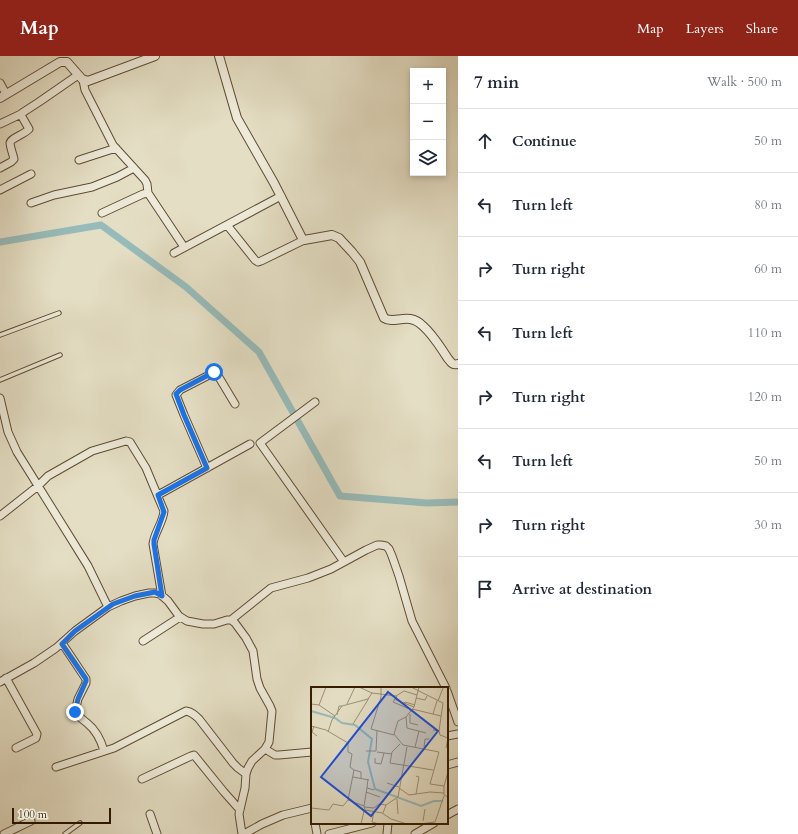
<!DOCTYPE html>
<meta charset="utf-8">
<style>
body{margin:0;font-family:Cardo,serif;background:#f6f6f7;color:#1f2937}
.controls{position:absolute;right:12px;top:12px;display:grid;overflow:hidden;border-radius:0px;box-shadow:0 2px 6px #0003}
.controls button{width:36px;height:36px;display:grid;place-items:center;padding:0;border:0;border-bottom:1px solid #e0e1e3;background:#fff;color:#1f2937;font:20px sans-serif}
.scale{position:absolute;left:12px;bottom:10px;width:99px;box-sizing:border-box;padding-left:4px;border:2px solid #341b00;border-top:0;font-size:11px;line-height:14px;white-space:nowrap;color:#341b00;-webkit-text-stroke:3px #edead9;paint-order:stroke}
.stop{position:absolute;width:12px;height:12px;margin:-9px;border:3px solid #1a73e8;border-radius:50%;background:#fff}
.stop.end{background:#1a73e8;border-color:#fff;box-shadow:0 1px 4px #0008}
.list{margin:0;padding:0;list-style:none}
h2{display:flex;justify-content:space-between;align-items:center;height:52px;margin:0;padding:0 16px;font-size:17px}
h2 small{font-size:13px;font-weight:400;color:#747a83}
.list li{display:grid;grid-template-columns:26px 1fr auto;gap:12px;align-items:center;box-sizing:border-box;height:64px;padding:0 16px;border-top:1px solid #e0e1e3}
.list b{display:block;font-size:15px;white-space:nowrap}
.list em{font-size:13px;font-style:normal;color:#747a83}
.icon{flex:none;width:22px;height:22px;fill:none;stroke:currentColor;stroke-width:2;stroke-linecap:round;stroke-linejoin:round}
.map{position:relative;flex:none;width:458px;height:778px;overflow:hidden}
header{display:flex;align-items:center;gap:24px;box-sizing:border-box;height:56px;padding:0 20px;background:#8f2418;color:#fff}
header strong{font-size:19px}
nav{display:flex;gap:22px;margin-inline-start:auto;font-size:14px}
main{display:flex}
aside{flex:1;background:#fff}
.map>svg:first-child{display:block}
</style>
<header>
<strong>Map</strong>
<nav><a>Map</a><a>Layers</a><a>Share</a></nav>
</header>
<main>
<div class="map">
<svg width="458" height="778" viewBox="0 0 458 778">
<rect width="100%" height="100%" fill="#e4dec4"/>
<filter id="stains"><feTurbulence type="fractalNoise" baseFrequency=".005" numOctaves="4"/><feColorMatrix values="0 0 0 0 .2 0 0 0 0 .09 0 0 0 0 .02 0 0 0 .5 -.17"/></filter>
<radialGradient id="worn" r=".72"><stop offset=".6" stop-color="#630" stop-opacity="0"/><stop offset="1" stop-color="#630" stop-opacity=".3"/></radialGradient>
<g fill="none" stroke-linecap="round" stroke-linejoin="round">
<path stroke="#97bbba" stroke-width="7" d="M 0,186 L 101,169 L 186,231 L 259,296 L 340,440 L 427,447 L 458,446"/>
<g stroke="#604c31" stroke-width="5.5">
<path id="service" d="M 0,279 L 59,257
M 0,324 L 60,299
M 65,778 L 80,767"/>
</g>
<g stroke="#604c31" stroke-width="9">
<path id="minor" d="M 83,24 L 85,34 L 113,89 L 145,124 L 147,128 L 148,137
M 0,27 L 6,38
M 0,68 L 21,58
M 79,104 L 116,92
M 0,112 L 11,106 L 14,103 C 13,99 10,90 10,87 C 11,82 25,78 29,73 L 21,59 L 22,57 L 39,46 L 78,19
M 0,134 L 31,118
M 31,147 L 54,139 L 92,131 L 117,121 L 134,112
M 102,157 L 143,138 L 148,137 L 184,191
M 227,169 L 255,204 L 258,206 L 261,205 L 304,184
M 174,197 L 281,140
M 0,342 L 8,376 L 17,396 L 88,510 L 108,551
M 315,346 L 260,387 L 344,506
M 207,412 L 184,359 L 176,339 L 180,334 L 213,317 L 215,317 L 217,318 L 235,348
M 158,439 L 250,388
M 0,460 L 38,430 L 48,420 L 92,395 L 126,385 L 130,386 L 146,412 L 164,455 C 163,467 154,477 153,488 L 162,540
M 231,564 L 271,532 L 308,522 L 331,513 L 366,494 L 377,489 L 381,489 L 386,490 L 389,493 L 392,500 L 399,520 L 412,565 L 446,632
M 143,585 L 180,561
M 62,587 L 86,623 L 86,627 L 78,643 L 75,656 C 79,661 83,664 87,667 C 97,675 101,684 104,695
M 6,622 L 37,678 L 36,682 L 16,692
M 0,626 L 34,607 L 56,592 L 75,575 L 108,551 L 121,545 L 135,540 L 149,537 L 155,537 L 160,538 L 168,545 L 179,560 L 187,565 L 203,568 L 214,568 L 227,564 L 231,564 L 235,567 L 246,582 L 253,595 L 257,623 L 260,632 L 270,650 L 272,655 L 269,686 L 265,693 L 252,705 L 248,712 L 246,718 L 245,732 L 239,758 L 242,778
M 447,635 L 458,666
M 447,680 L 458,678
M 265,693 L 275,699 L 279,699 L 312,696
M 447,709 L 458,706
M 56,711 L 114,692 L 186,655 C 192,656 195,659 199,663 L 233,707 L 238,712 L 246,718
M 142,723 L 191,700 L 194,699 L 224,736 L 240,754
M 150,758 L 157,778
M 447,759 L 458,753
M 315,767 L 317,778
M 4,778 L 31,765
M 244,778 L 262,768 L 283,759 L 312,752
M 329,778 L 372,767
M 387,778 L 388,767
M 415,778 L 434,767"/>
</g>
<g stroke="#604c31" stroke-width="10">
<path id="tertiary" d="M 219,0 L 237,62 L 274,127 L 302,182 L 304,184 L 332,179 L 339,182 L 352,196 L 360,206 L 384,262 C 395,269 408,255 423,270 C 431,277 437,286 443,295 C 445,298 447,302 450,305 C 452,308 454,309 458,308
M 0,42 L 60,6 L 67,6 L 82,23 L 88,25 L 155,0"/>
</g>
<use href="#service" stroke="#edead9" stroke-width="3.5"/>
<use href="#minor" stroke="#edead9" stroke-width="7"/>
<use href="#tertiary" stroke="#edead9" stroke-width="8"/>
</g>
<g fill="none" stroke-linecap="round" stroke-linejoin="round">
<path stroke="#1a73e8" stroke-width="5" d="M 75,656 L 78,643 L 86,625 L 86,623 L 62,588 L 75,575 L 113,548 L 135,540 L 155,536 L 162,540 L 154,488 L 154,484 L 164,456 L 158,439 L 207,412 L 184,359 L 176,338 L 180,334 L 214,316"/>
</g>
<g transform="translate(311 631)">
<rect width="137" height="137" fill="#e4dec4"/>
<path fill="none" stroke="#97bbba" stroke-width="2" d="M 0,24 L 24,31 L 31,36 L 44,38 L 61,52 L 57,75 L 64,102 L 110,119 L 123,114 L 132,114"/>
<path fill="none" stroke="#9e9076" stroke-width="1" d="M 48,0 L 61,6 L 85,9 L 93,4 L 106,8M 70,0 L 70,10 L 60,42 L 83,48M 100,0 L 132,16 L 128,44 L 122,43M 108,0 L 103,20 L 95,30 L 87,34 L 83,47 L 92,58 L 128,65 L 119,97 L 133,99 L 133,108 L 137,110M 86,9 L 82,15 L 101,23M 105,11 L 114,13 L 116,9M 83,12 L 103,20M 127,14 L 132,1M 0,17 L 8,18 L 15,0M 36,17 L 44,0M 92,17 L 94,15 L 104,18M 8,18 L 24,29M 101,22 L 130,29M 99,27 L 99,36 L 107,38M 122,27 L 126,14M 26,28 L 28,19 L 31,19M 95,30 L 96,41 L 115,46M 42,37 L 58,11M 0,39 L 15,43 L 37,56 L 37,65 L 41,67 L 39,80 L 43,83 L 37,113 L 53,119 L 54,123 L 71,126 L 80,132 L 96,137M 3,39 L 1,45 L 6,49M 128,44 L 129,48 L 137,51 L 135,61M 17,45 L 21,33 L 31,19 L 57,12 L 61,6M 89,57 L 81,65 L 79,76 L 122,83M 104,60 L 108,44M 113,60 L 114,52 L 118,52M 55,64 L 65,64 L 66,44M 66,65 L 81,67M 64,71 L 64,76 L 70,77 L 73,66M 43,83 L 50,85 L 50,91M 105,89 L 108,90 L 105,107M 42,90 L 58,93M 57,92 L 56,101 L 63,103M 76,96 L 88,100M 133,99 L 137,85M 88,101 L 98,108 L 119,105 L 133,106M 55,105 L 69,110M 86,112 L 87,127M 53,119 L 56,101M 53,120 L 63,121 L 68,117 L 75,118M 0,121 L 18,123 L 22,117 L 32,119 L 37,113M 63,124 L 61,135 L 68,137M 72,126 L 75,118 L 87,110 L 96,60M 112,134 L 114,122M 50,137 L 53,124M 108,137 L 124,135 L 133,109"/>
<path fill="#1d4ed8" fill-opacity="0.15" stroke="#1d4ed8" stroke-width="2" d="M 77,5 L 127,44 L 60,129 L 10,90 Z"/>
<rect width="137" height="137" fill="none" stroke="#341b00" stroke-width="2"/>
</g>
<rect width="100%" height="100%" filter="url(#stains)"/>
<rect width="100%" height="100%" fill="url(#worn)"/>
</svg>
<div class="controls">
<button>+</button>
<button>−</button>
<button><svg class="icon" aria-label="layers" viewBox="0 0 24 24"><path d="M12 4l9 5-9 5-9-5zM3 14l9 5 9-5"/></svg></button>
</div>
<div class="scale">100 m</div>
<div class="stop" style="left:214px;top:316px"></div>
<div class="stop end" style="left:75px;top:656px"></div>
</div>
<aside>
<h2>7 min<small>Walk · 500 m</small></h2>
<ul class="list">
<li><svg class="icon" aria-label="ahead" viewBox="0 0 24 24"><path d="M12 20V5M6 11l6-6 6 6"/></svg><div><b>Continue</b></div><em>50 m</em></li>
<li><svg class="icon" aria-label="left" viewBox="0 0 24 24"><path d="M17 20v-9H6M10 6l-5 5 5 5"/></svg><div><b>Turn left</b></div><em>80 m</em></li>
<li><svg class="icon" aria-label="right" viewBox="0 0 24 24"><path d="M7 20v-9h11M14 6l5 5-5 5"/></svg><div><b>Turn right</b></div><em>60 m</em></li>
<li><svg class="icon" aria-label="left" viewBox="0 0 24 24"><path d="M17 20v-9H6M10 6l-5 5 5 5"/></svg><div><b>Turn left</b></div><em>110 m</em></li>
<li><svg class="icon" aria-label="right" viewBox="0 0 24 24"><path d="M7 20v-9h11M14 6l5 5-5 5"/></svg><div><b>Turn right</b></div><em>120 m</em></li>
<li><svg class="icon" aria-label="left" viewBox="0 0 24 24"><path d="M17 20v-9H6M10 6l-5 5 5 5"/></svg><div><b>Turn left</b></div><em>50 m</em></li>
<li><svg class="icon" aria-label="right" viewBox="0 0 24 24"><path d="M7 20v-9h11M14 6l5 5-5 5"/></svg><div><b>Turn right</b></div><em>30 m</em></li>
<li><svg class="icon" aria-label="arrive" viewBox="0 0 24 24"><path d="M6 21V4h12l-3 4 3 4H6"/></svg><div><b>Arrive at destination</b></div></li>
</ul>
</aside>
</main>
